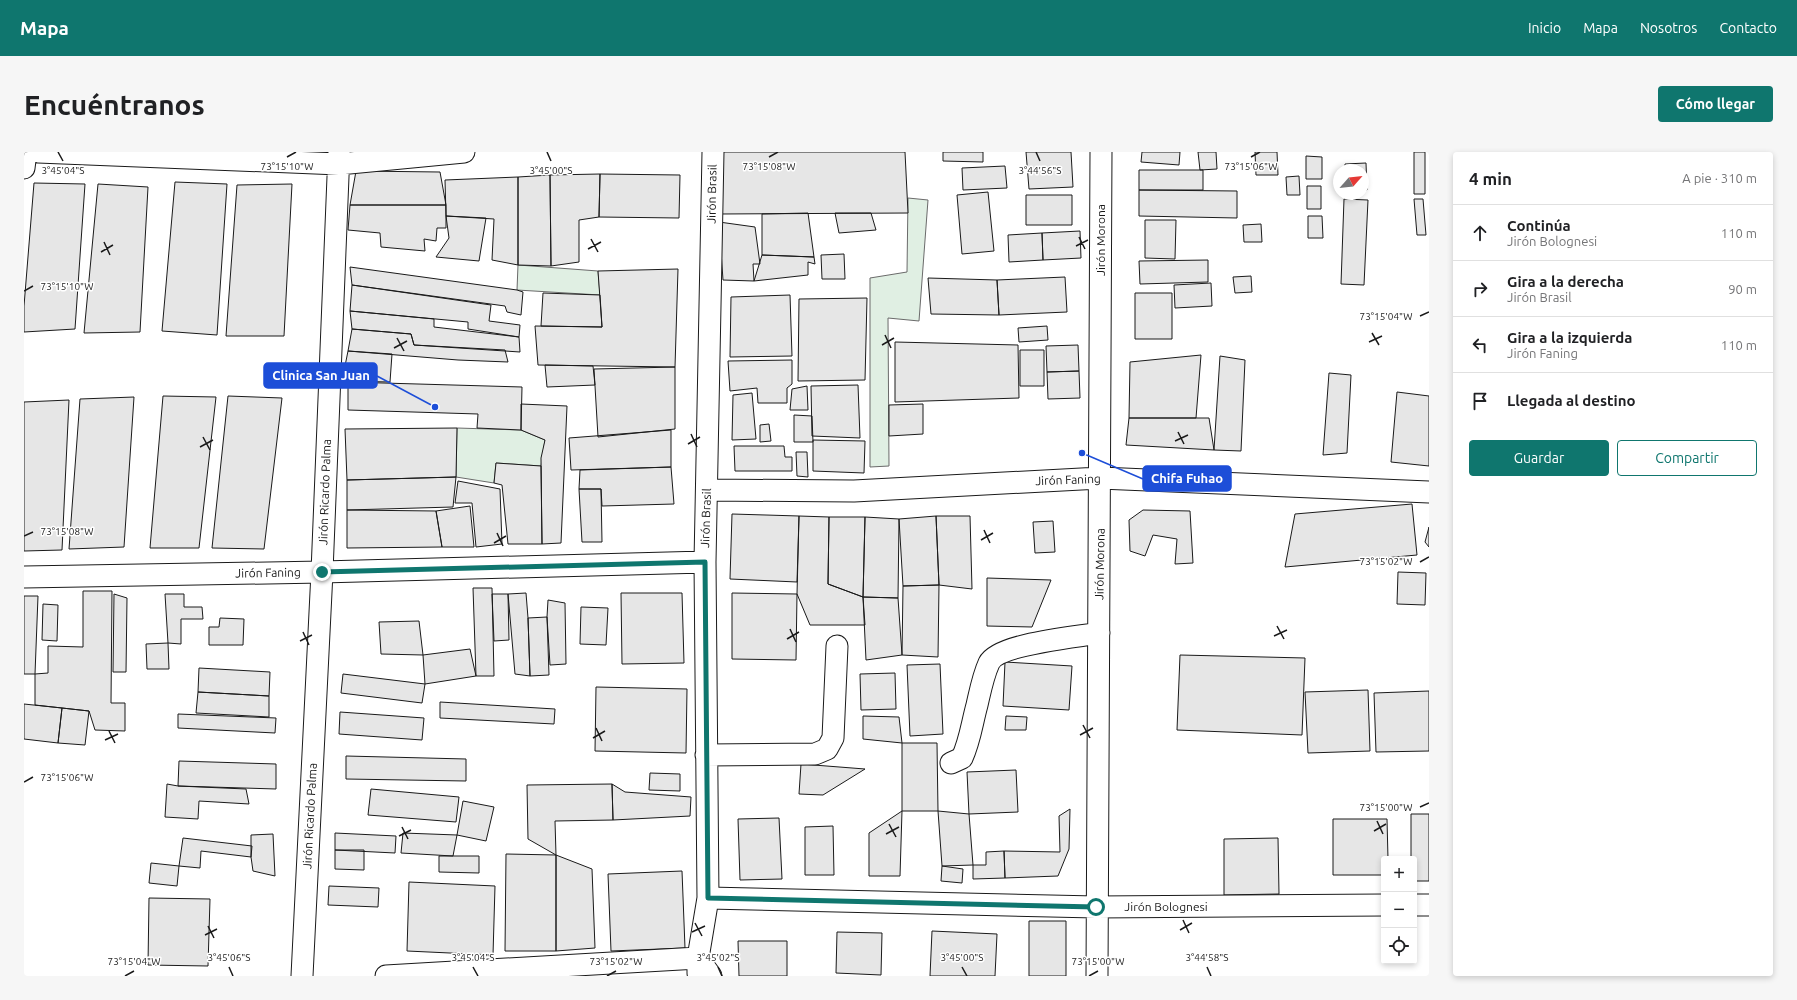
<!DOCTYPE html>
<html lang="es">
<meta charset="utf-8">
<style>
body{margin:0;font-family:Ubuntu,sans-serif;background:#f6f6f6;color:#202124}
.controls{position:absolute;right:12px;bottom:12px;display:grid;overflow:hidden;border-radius:4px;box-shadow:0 2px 6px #0003}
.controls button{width:36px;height:36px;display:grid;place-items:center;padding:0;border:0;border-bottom:1px solid #e0e0e0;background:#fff;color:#202124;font:20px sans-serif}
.compass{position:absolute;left:1309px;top:12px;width:36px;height:36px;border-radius:50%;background:#fff;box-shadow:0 2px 6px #0003;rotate:63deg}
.stop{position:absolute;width:12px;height:12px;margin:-9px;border:3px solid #0f766e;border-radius:50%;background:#fff}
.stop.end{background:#0f766e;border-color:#fff;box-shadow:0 1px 4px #0008}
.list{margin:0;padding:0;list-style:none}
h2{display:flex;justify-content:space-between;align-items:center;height:52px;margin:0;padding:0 16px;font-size:17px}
h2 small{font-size:13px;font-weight:400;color:#757577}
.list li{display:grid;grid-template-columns:26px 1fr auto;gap:12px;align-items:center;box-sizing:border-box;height:56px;padding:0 16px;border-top:1px solid #e0e0e0}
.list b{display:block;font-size:15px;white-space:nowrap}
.list p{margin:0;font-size:13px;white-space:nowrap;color:#757577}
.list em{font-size:13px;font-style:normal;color:#757577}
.actions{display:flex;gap:8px;padding:12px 16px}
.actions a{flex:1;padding:9px 0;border:1px solid #0f766e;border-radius:4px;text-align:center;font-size:14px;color:#0f766e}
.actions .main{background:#0f766e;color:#fff}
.icon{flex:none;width:22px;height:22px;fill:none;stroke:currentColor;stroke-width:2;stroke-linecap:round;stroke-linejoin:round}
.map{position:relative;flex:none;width:1405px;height:824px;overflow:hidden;border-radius:4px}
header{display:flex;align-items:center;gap:24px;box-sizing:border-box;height:56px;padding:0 20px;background:#0f766e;color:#fff}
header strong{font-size:19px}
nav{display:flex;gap:22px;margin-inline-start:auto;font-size:14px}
.intro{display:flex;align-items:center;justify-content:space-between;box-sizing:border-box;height:96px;padding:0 24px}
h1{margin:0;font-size:28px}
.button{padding:10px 18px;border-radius:4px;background:#0f766e;color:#fff;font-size:14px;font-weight:700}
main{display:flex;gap:24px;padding:0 24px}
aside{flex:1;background:#fff;border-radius:4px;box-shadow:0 2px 6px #0003}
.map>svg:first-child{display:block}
</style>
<header>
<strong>Mapa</strong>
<nav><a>Inicio</a><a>Mapa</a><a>Nosotros</a><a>Contacto</a></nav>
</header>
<div class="intro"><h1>Encuéntranos</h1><a class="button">Cómo llegar</a></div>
<main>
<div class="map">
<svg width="1405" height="824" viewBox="0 0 1405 824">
<rect width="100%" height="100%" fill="#fff"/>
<path fill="#e0efe3" stroke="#6a6a6a" d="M 884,46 L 904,48 L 895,169 L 864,166 L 865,314 L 846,315 L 846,126 L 883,120 Z
M 494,113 L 574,119 L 576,143 L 493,138 Z
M 433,276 L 497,278 L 521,288 L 517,314 L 472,311 L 470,331 L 432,325 Z"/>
<path fill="#e6e6e6" stroke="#1a1a1a" d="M 697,0 L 881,0 L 884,61 L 695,62 Z
M 919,0 L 959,0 L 959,10 L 919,9 Z
M 1002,0 L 1047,0 L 1049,35 L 1005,37 Z
M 1118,0 L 1156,0 L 1155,13 L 1117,10 Z
M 1174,0 L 1192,0 L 1193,17 L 1176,18 Z
M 1231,0 L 1253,0 L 1254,23 L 1232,23 Z
M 1390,0 L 1401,0 L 1401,42 L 1390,42 Z
M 1282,4 L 1298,5 L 1298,27 L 1282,27 Z
M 1342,11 L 1343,38 L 1339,38 L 1339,18 L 1321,18 L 1321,12 Z
M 981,14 L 983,36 L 939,38 L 938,16 Z
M 1115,18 L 1179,18 L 1179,38 L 1115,38 Z
M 332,19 L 416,20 L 422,53 L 326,53 Z
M 576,22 L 656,23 L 655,66 L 575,65 Z
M 576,22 L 575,65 L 555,68 L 555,110 L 527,114 L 526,23 Z
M 526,23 L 527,114 L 494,113 L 494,25 Z
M 1275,24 L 1276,43 L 1263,43 L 1262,25 Z
M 494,25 L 494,113 L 468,108 L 470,67 L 422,64 L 421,28 Z
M 151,30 L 203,32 L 193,183 L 138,179 Z
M 10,31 L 61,32 L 51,177 L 0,180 L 0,154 Z
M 74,32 L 124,35 L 116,180 L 60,181 Z
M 268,32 L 260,184 L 202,184 L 213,33 Z
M 1283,34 L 1297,34 L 1297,57 L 1283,57 Z
M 1115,38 L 1213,39 L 1213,66 L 1115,64 Z
M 964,40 L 970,99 L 938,102 L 933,43 Z
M 1002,43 L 1048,43 L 1048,73 L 1002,73 Z
M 1320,47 L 1344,48 L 1340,133 L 1317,132 Z
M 1390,47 L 1399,47 L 1402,83 L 1393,83 Z
M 326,53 L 422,53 L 422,76 L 413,76 L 412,89 L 400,87 L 401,99 L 357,95 L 356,81 L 324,78 Z
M 784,61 L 790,105 L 738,103 L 738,62 Z
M 811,61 L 847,61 L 852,78 L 815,81 Z
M 422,64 L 462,66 L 455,109 L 412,105 L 425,86 Z
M 1284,64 L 1298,64 L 1299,86 L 1284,86 Z
M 1121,68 L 1152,68 L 1151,107 L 1121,106 Z
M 695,70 L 731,75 L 736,112 L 729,112 L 730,129 L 699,128 Z
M 1237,72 L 1238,90 L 1220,90 L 1219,73 Z
M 1056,79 L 1057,106 L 1019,108 L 1018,81 Z
M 1018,81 L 1019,108 L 985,110 L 984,83 Z
M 820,102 L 821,127 L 798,127 L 797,103 Z
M 738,103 L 790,105 L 791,112 L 784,110 L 784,123 L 730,129 Z
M 1184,108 L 1184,130 L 1116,132 L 1115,109 Z
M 326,115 L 493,138 L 499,140 L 497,163 L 483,160 L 481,154 L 328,133 Z
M 654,117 L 651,215 L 514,213 L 511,174 L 578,175 L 574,119 Z
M 1227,124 L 1228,140 L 1211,141 L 1209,125 Z
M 1041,125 L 1043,160 L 975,163 L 973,128 Z
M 904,126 L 973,128 L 975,163 L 907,162 Z
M 1187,131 L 1188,154 L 1151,156 L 1150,133 Z
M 328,133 L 467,153 L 465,169 L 496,173 L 495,185 L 444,177 L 444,170 L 326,159 Z
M 519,141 L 576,143 L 578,175 L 517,174 Z
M 1111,141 L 1148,141 L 1148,187 L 1111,187 Z
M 766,143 L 768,204 L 706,205 L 707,145 Z
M 843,146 L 841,228 L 774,229 L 775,147 Z
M 326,159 L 410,167 L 410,175 L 495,185 L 496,200 L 390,193 L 387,182 L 328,177 Z
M 1023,174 L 1024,188 L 995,190 L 994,176 Z
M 328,177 L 387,182 L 390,193 L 481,198 L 484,210 L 434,208 L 324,199 Z
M 871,190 L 994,193 L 995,246 L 871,250 Z
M 1054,193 L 1055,219 L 1023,220 L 1022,194 Z
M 996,198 L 1020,198 L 1020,234 L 996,234 Z
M 324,199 L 368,202 L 366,230 L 318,229 Z
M 1177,203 L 1172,266 L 1105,266 L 1106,210 Z
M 1196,204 L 1221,208 L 1217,299 L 1190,298 Z
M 768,208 L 768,232 L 763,236 L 763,251 L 734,251 L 733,236 L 706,239 L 704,209 Z
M 521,213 L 569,214 L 571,233 L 523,235 Z
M 651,215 L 651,277 L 574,285 L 570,217 Z
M 1055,219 L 1056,246 L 1024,247 L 1023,220 Z
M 1305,221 L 1327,223 L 1323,301 L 1299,303 Z
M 324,230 L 498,235 L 497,278 L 453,276 L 454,262 L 324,258 Z
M 834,233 L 836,286 L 788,284 L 787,234 Z
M 783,234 L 784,258 L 766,258 L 768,237 Z
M 1373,240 L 1405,244 L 1405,314 L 1367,310 Z
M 728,241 L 732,287 L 708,288 L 709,243 Z
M 139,244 L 192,245 L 175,396 L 126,396 Z
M 204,244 L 258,246 L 240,397 L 188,396 Z
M 110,245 L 100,395 L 45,397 L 56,247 Z
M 45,248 L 38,398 L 0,399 L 0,250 Z
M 497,252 L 543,254 L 537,391 L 518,392 L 517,306 L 521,288 L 497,278 Z
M 899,252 L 899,282 L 865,284 L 865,253 Z
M 770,263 L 788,264 L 789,290 L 770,290 Z
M 1105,266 L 1185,266 L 1190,298 L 1102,293 Z
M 745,272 L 747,289 L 736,290 L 736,273 Z
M 433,276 L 432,325 L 323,328 L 321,277 Z
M 647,278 L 647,315 L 547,318 L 545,286 Z
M 789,288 L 841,289 L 840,321 L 789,319 Z
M 710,294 L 760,294 L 761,305 L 768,305 L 768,319 L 711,319 Z
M 772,300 L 783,300 L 784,325 L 773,324 Z
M 472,311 L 517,314 L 518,392 L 484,392 L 478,333 L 470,331 Z
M 647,315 L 650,352 L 578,354 L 577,337 L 555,337 L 556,318 Z
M 432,325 L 429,355 L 323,358 L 323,328 Z
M 434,329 L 476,337 L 478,392 L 452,395 L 448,351 L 431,351 Z
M 555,337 L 577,337 L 578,390 L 558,390 Z
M 1388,352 L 1393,403 L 1261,415 L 1271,362 Z
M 446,354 L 450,395 L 418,395 L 412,359 Z
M 323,358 L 412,359 L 418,395 L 323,396 Z
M 1119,358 L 1166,359 L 1169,411 L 1151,412 L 1153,387 L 1129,383 L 1121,404 L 1106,399 L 1105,368 Z
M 708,362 L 775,364 L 773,430 L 706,427 Z
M 775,364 L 805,365 L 804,432 L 839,445 L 841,473 L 786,473 L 773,442 Z
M 912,364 L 946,364 L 948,437 L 915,433 Z
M 912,364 L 915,433 L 879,434 L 875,367 Z
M 805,365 L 841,365 L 839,445 L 804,432 Z
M 841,365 L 875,367 L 874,446 L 839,445 Z
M 1029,369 L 1031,400 L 1011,401 L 1009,370 Z
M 1405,375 L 1405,395 L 1401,390 Z
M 1374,420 L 1402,421 L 1401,453 L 1373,452 Z
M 963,426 L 1027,428 L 1008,475 L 963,474 Z
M 915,433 L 914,505 L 878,503 L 879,434 Z
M 449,436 L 468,436 L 470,524 L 452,524 Z
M 59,439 L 88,439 L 87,551 L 101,551 L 101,579 L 71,578 L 65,559 L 11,553 L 11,522 L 24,521 L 24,494 L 59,495 Z
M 502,441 L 504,466 L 506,524 L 491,522 L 484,442 Z
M 597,441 L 658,441 L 660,511 L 598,512 Z
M 708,441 L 773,442 L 772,508 L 708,507 Z
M 90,442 L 103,446 L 102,520 L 89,520 Z
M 141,442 L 160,442 L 160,455 L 178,455 L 179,467 L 157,467 L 157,492 L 144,491 Z
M 468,442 L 484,442 L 485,488 L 470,489 Z
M 0,444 L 14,444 L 11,522 L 0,522 Z
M 839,445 L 874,446 L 878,503 L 842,508 Z
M 524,448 L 541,451 L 542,512 L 526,513 L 523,465 Z
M 19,452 L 34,453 L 33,489 L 18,488 Z
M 557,455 L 584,456 L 582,493 L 556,492 Z
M 523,465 L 525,523 L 506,524 L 504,466 Z
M 196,466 L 220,467 L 219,493 L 185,493 L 185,475 L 195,475 Z
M 395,469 L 399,503 L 357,502 L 355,470 Z
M 144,491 L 145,517 L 123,517 L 122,492 Z
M 446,497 L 452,524 L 401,532 L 399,503 Z
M 1156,503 L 1281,506 L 1278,583 L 1153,578 Z
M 981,510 L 1048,514 L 1045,558 L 979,554 Z
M 916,512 L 919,582 L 886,584 L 883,513 Z
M 175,516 L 246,520 L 245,544 L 174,540 Z
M 871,521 L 872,557 L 837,558 L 836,522 Z
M 319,522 L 401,532 L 398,551 L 317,541 Z
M 572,535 L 663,537 L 662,601 L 571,599 Z
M 1344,538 L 1346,599 L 1284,601 L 1281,540 Z
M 1405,539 L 1405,599 L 1352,600 L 1350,541 Z
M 174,540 L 245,544 L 245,565 L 172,561 Z
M 416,550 L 531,557 L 530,572 L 416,566 Z
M 0,552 L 38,556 L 34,591 L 0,587 Z
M 38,556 L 65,559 L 61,593 L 34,591 Z
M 316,560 L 400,566 L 398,588 L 315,582 Z
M 154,562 L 252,566 L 251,581 L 154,576 Z
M 839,564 L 875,565 L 878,591 L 839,587 Z
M 982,564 L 1003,565 L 1002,578 L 981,578 Z
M 878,591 L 913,591 L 914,659 L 878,659 Z
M 322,604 L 442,607 L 442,629 L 322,627 Z
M 155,609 L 252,612 L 252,637 L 154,634 Z
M 777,612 L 841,617 L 799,643 L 775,642 Z
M 992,618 L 994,660 L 945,662 L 943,620 Z
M 626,621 L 656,622 L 656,639 L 625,638 Z
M 143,632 L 154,634 L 222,637 L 225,652 L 175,649 L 174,667 L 141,665 Z
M 588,632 L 601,640 L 667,645 L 666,664 L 589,668 Z
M 588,632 L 589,668 L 531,669 L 532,703 L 504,687 L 503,633 Z
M 347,637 L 435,645 L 432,670 L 344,663 Z
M 439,649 L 470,655 L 462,689 L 433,683 Z
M 1046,657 L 1045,697 L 1034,724 L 981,726 L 980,699 L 1036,700 L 1035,664 Z
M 878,659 L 876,724 L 845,724 L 845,681 Z
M 914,659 L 945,662 L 949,713 L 918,714 Z
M 1387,662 L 1405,662 L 1405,729 L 1390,729 L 1390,707 L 1387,707 Z
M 755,666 L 758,727 L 716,728 L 714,667 Z
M 1309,667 L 1363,667 L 1364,707 L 1360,707 L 1360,723 L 1309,723 Z
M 809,674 L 810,723 L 781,723 L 781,675 Z
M 311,681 L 372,684 L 371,701 L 311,698 Z
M 379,681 L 433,683 L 429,704 L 377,701 Z
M 249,682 L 251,724 L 229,719 L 227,705 L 227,683 Z
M 159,686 L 228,694 L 227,705 L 177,699 L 176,716 L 155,714 Z
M 1254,686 L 1255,742 L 1200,743 L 1200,687 Z
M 311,698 L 340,698 L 340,718 L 311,717 Z
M 980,699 L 981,726 L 949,727 L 949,713 L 962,713 L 962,700 Z
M 482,702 L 532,703 L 532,799 L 481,799 Z
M 532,703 L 568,717 L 571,796 L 532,799 Z
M 415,704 L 455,704 L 455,721 L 415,720 Z
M 127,711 L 155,714 L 153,734 L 125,731 Z
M 918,714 L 939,717 L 938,731 L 917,729 Z
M 658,719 L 661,796 L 587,799 L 584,722 Z
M 385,730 L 471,734 L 469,803 L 383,799 Z
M 305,734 L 355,736 L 354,755 L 304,753 Z
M 125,746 L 186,747 L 184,814 L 124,813 Z
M 1005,769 L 1042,769 L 1042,824 L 1005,824 Z
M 908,779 L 973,782 L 971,824 L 906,824 Z
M 813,780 L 858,781 L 857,823 L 812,821 Z
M 714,789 L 763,789 L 763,824 L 715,824 Z"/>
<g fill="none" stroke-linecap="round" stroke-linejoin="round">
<g stroke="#1a1a1a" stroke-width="23">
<path id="minor" d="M 14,0 L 315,12 L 440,0
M 0,16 L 2,0
M 683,338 L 830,339 L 1076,326 L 1405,340
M 0,425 L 298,420 L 681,410
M 682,603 L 791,602 L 803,597 L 809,586 L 813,494
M 927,611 L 938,606 C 946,589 948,571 953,553 C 956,540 959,524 965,511 C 974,492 1053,485 1075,481
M 684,746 L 1072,755 L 1360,753
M 1390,753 L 1405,753
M 278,824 L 298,420 L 315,0
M 362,824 L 674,806 L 674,821
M 687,824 L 674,806 L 684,746 L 681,410 L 689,0
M 1073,824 L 1077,0"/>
</g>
<use href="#minor" stroke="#fff" stroke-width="21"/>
</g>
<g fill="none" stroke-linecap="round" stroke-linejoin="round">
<path stroke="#0f766e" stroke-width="5" d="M 298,420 L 681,410 L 684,746 L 1072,755"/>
</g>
<path fill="none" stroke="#1a1a1a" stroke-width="1.5" d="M 34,0 L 39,9M 523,0 L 527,9M 1012,0 L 1016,9M 263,5 L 272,0M 745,5 L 754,0M 1227,5 L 1236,0M 1055,85 L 1061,97M 567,87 L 574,100M 80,90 L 86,103M 1052,94 L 1064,88M 564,97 L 577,90M 77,100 L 89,93M 0,139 L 9,134M 1396,164 L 1405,160M 1348,181 L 1355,193M 861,183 L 867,196M 373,186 L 380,199M 1345,190 L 1358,184M 858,193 L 870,186M 370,196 L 383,189M 1154,280 L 1160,292M 667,282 L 673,295M 179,285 L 186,298M 1151,289 L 1164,283M 664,292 L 676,285M 176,295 L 189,288M 960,378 L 966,391M 473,381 L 479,394M 0,384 L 9,380M 957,388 L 969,381M 470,391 L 482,384M 1396,410 L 1405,405M 1253,474 L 1260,487M 766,477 L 772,490M 279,480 L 285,493M 1250,484 L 1263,478M 763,487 L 775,480M 276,489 L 288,483M 1059,573 L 1066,586M 572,576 L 578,589M 85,579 L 91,591M 1056,583 L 1069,576M 569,586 L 581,579M 81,588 L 94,582M 0,630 L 9,625M 1396,655 L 1405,651M 1353,669 L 1359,682M 865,672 L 872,685M 378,675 L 384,687M 1350,679 L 1362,672M 862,682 L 875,675M 375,684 L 387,678M 1159,768 L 1165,781M 671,771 L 678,784M 184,774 L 190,786M 1156,778 L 1168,771M 668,780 L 681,774M 181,783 L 193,777M 205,815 L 209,824M 449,815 L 454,824M 694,815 L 698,824M 938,815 L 943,824M 1183,815 L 1187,824M 101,824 L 110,819M 583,824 L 592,819M 1065,824 L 1074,819"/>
<g text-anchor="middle" stroke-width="3" stroke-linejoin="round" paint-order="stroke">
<g font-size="12" fill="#1a1a1a" stroke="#fff">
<text transform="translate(688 42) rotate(-89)" y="4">Jirón Brasil</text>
<text transform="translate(1077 88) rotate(-90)" y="4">Jirón Morona</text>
<text transform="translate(1044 328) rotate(-2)" y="4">Jirón Faning</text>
<text transform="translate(301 340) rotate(-88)" y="4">Jirón Ricardo Palma</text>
<text transform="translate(682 366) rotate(-88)" y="4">Jirón Brasil</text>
<text transform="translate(1076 412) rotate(-89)" y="4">Jirón Morona</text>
<text transform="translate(244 421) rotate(-1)" y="4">Jirón Faning</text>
<text transform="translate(286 664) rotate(-87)" y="4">Jirón Ricardo Palma</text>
<text x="1142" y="759">Jirón Bolognesi</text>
</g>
</g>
<g font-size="10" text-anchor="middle" fill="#1a1a1a" stroke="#fff" stroke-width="3" stroke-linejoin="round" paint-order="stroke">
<text x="263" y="18">73°15'10"W</text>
<text x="745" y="18">73°15'08"W</text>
<text x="1227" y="18">73°15'06"W</text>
<text x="39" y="22">3°45'04"S</text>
<text x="527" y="22">3°45'00"S</text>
<text x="1016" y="22">3°44'56"S</text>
<text x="43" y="138">73°15'10"W</text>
<text x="1362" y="168">73°15'04"W</text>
<text x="43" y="383">73°15'08"W</text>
<text x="1362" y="413">73°15'02"W</text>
<text x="43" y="629">73°15'06"W</text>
<text x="1362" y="659">73°15'00"W</text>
<text x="205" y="809">3°45'06"S</text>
<text x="449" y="809">3°45'04"S</text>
<text x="694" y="809">3°45'02"S</text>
<text x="938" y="809">3°45'00"S</text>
<text x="1183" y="809">3°44'58"S</text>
<text x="110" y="813">73°15'04"W</text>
<text x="592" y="813">73°15'02"W</text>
<text x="1074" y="813">73°15'00"W</text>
</g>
<path fill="none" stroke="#1d4ed8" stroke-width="1.5" d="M411 255L353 224M1058 301L1119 327"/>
<g fill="#1d4ed8" stroke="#fff" stroke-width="1.5">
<circle cx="411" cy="255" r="4"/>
<circle cx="1058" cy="301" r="4"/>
</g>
<g fill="#1d4ed8" stroke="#1d4ed8" stroke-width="1.5">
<rect x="240" y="211" width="113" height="25" rx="4"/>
<rect x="1119" y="314" width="88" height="25" rx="4"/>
</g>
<g font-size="13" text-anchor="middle" font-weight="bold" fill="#fff">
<text x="297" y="228">Clinica San Juan</text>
<text x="1163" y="331">Chifa Fuhao</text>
</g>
</svg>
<div class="controls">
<button>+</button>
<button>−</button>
<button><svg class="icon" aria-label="locate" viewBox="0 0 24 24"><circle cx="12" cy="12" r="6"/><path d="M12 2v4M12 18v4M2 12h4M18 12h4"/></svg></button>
</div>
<svg class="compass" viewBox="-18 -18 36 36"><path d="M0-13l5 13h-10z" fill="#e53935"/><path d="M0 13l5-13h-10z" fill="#757577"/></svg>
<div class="stop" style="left:1072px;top:755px"></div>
<div class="stop end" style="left:298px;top:420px"></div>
</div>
<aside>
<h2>4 min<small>A pie · 310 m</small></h2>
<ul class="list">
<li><svg class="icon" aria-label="ahead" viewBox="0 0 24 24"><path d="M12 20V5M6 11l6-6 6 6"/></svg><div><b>Continúa</b><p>Jirón Bolognesi</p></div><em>110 m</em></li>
<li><svg class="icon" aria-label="right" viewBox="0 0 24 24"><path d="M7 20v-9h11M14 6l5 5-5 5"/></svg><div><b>Gira a la derecha</b><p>Jirón Brasil</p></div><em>90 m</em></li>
<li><svg class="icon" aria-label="left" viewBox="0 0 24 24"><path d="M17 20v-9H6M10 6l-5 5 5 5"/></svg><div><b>Gira a la izquierda</b><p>Jirón Faning</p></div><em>110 m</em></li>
<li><svg class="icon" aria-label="arrive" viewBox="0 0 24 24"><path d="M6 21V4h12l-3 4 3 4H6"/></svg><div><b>Llegada al destino</b></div></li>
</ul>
<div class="actions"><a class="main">Guardar</a><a>Compartir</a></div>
</aside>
</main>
